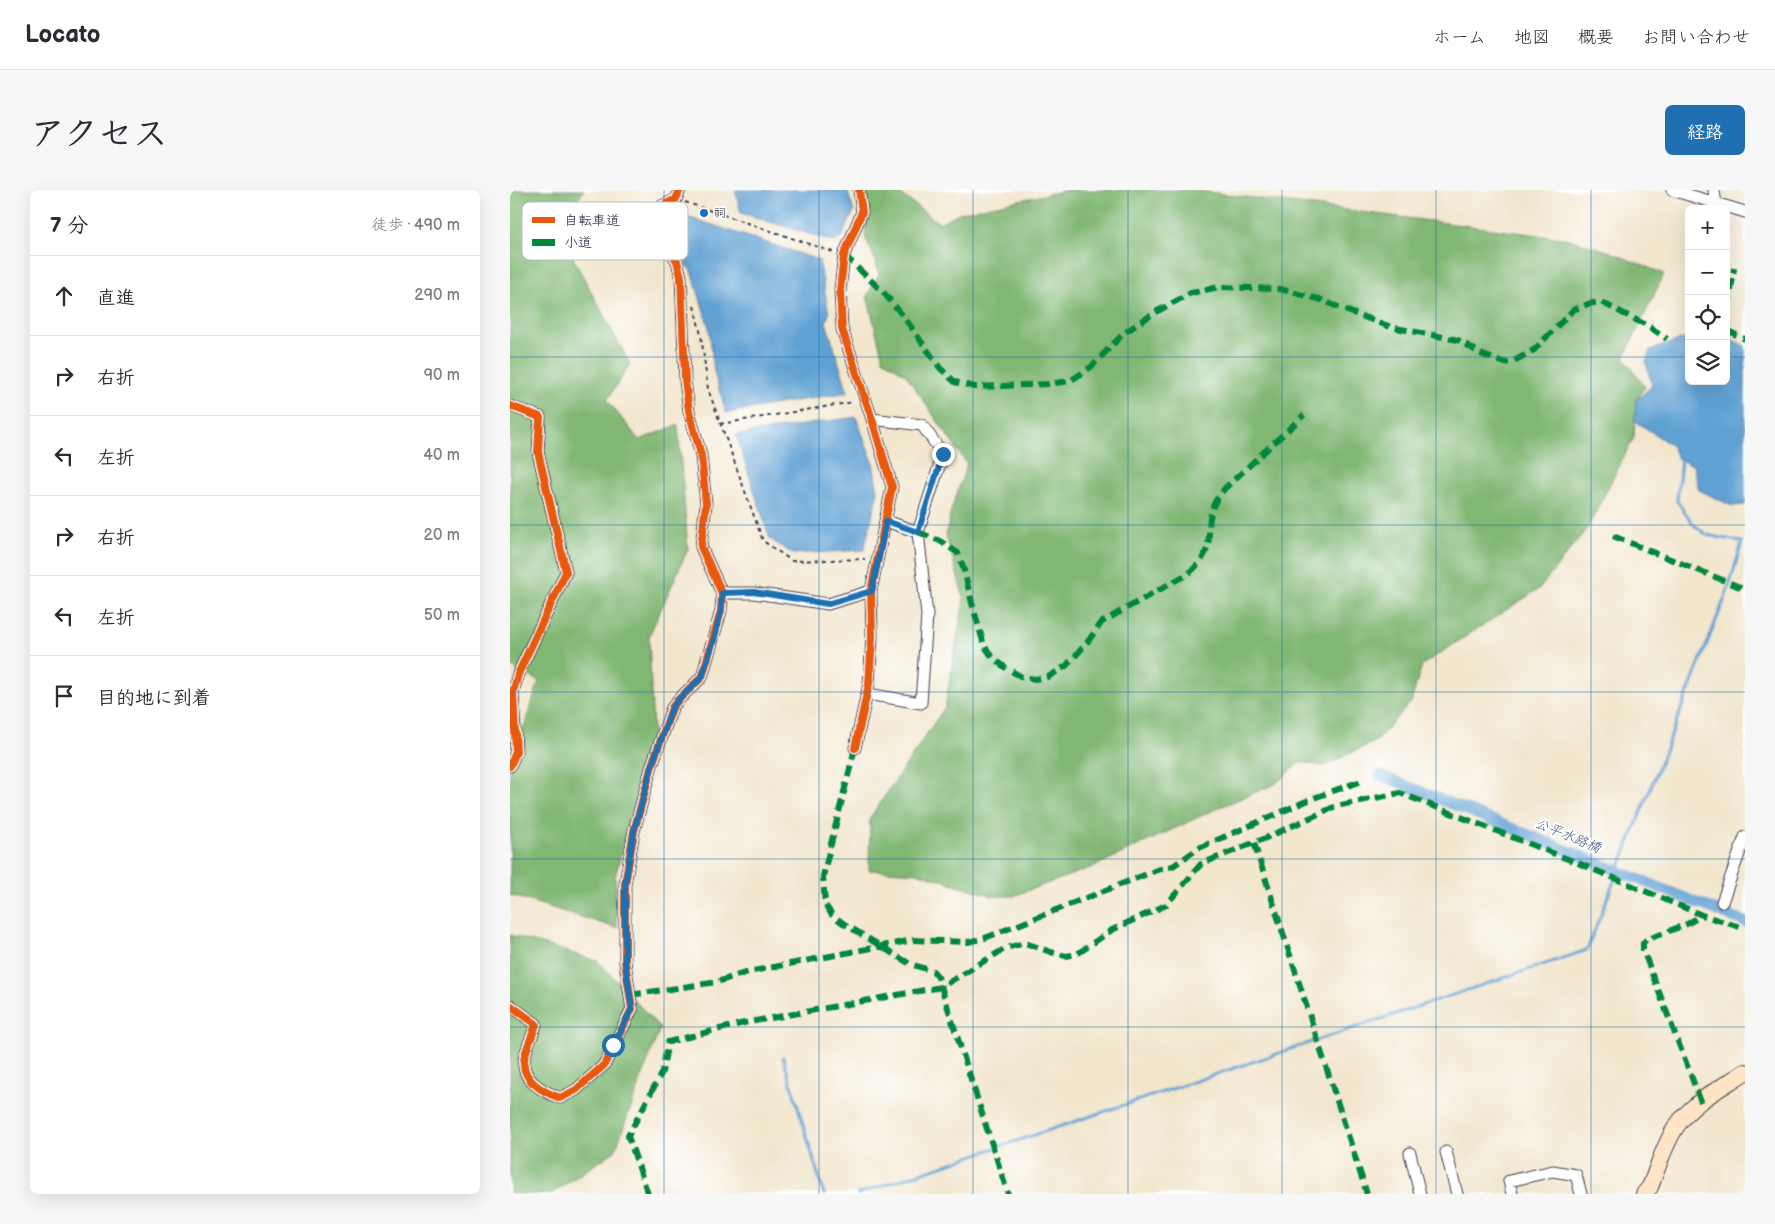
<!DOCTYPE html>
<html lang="ja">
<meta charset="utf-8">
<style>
body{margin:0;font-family:"Balsamiq Sans","Klee One",sans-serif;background:#f7f7f7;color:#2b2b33}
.controls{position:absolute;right:15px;top:15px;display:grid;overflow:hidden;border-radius:8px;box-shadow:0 5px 20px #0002}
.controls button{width:45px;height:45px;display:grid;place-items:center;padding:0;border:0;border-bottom:1px solid #e1e1e2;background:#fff;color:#2b2b33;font:25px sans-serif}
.stop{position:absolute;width:15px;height:15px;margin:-11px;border:4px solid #1f6fb2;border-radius:50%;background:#fff}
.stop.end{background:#1f6fb2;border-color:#fff;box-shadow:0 1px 5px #0008}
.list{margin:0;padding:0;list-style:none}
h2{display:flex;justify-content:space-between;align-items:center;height:65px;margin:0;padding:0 20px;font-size:21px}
h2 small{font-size:16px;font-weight:400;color:#7c7c81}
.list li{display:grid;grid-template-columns:32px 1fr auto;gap:15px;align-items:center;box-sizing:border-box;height:80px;padding:0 20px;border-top:1px solid #e1e1e2}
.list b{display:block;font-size:19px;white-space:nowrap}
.list em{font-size:16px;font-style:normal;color:#7c7c81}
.icon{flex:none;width:28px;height:28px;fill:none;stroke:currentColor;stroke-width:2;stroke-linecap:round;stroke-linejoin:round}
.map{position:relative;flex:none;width:1235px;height:1004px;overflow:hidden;border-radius:8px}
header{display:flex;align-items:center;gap:30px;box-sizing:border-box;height:70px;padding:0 25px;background:#fff;border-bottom:1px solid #e1e1e2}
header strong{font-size:24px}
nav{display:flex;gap:28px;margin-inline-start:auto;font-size:18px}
.intro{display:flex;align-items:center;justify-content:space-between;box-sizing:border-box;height:120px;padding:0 30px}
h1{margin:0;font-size:35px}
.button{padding:12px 22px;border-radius:8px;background:#1f6fb2;color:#fff;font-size:18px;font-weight:700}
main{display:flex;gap:30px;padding:0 30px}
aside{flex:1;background:#fff;border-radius:8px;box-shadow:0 5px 20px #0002}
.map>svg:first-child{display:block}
</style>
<header>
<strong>Locato</strong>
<nav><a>ホーム</a><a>地図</a><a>概要</a><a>お問い合わせ</a></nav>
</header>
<div class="intro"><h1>アクセス</h1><a class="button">経路</a></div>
<main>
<aside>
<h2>7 分<small>徒歩 · 490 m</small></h2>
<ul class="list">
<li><svg class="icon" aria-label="ahead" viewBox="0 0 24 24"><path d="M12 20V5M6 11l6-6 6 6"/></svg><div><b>直進</b></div><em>290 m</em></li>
<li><svg class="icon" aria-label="right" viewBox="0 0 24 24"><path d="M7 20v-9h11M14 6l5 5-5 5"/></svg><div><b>右折</b></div><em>90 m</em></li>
<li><svg class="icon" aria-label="left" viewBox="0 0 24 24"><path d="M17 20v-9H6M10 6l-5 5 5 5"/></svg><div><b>左折</b></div><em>40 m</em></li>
<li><svg class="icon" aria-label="right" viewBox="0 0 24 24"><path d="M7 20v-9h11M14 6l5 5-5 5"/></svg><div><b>右折</b></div><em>20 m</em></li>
<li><svg class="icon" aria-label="left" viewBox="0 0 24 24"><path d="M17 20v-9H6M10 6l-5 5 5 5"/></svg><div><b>左折</b></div><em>50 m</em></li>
<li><svg class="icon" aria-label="arrive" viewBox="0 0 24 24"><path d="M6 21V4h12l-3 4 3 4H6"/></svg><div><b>目的地に到着</b></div></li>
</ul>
</aside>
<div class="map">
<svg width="1235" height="1004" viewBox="0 0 1235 1004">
<rect width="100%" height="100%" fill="#fff"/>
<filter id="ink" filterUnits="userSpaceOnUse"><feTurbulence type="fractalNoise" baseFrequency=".02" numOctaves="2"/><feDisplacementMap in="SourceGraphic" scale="10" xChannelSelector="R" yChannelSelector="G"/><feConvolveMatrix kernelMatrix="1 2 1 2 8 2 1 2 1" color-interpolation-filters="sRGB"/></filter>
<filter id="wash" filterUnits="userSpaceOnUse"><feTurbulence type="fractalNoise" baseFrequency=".0096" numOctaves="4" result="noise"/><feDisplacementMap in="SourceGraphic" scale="20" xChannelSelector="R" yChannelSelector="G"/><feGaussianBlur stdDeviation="1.12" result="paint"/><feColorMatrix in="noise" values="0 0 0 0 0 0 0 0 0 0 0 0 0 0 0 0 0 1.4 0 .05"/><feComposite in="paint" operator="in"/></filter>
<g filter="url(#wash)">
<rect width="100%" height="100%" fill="#f2e6cd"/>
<path fill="#80b773" stroke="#516c57" d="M 0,0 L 74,0 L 49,42 L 120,174 L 97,210 L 129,250 L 168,235 L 178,359 L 139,446 L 143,543 L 105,687 L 107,738 L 0,705 L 0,580 L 29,491 L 0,476 Z
M 354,0 L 385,0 L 429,33 L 449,23 L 557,0 L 682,0 L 1059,49 L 1100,62 L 1154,84 L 1114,168 L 1135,197 L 1126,210 L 1124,247 L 1078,337 L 1030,398 L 912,475 L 901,512 L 866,551 L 814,576 L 790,572 L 765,594 L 708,618 L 583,677 L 503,706 L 483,706 L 409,683 L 359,680 L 360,628 L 435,517 L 454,409 L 436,345 L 441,321 L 457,274 L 396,185 L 373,169 L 357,106 L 369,84 L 365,69 L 355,47 L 357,26 Z
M 0,745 L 88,771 L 150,838 L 105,961 L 41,1004 L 0,1004 Z"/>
<path fill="#60a1d3" stroke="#416287" d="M 225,0 L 337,0 L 344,21 L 332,47 L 325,52 L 231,23 Z
M 172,25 L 309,70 L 319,124 L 316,132 L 338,202 L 216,223 L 204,182 L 199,138 L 182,82 L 177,76 L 171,56 L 160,44 L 156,27 Z
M 1179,147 L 1179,191 L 1216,191 L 1216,147 L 1235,156 L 1235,315 L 1222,316 L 1189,300 L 1183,275 L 1168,269 L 1161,255 L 1125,231 L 1126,210 L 1142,196 L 1136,172 L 1140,160 Z
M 346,227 L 363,272 L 368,302 L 354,360 L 283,364 L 260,349 L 226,245 Z"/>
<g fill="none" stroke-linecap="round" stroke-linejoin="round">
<path stroke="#60a1d3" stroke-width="3" d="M 273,867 L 314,1004
M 348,1004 L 1077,760 L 1218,400 L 1232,352 L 1197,345 L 1184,335 L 1167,311 L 1171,268"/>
<path stroke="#60a1d3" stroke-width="11" d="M 870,585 L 1235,732"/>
</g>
</g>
<g filter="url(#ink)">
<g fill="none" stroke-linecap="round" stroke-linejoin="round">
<g stroke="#413f51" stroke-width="13">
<path id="street" d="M 1162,0 L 1235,22
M 1204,0 L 1206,15
M 0,216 L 30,227 L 28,262 L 56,382 L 8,484 L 3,502 L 6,562 L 0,576
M 376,331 L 408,342
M 212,403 L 244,403 L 318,414 L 361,401
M 357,504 L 411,513 L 417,425 L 408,342 L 433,264 L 412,235 L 362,229
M 345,558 L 359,494 L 362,447 L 361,401 L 382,297 L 362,229 L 332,139 L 330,100 L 334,65 L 352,22 L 349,0
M 1212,712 L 1235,647
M 0,815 L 26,834 C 23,846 15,859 14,871 C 12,891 34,902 50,908 L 66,900 L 94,875 L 122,819 L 115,772 L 115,694 L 124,641 L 142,575 L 162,518 L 168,510 L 192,487 L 211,421 L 212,403 L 191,357 L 196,314 L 191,265 L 179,221 L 175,190 L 171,87 L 167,71 L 150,45 L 147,18 L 166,9 L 170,0
M 936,962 L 947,1004
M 900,963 L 910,1004
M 1002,1004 L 999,991 L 1043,981 L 1066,985 L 1071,1004"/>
</g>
<g stroke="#413f51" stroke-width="18">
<path id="secondary" d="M 1134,1004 L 1140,997 C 1148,977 1154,955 1166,937 C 1182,912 1211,898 1235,882"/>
</g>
<path stroke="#413f51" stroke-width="2" stroke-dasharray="4 4" stroke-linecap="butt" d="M 175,12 L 323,62
M 184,116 L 191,145 L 198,199 L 253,351 L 282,371 L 355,369
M 210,234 L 344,212"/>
<use href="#street" stroke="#fff" stroke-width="11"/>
<use href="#secondary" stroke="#ffe4c6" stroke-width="16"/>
<path stroke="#00873e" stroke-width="6" stroke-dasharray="12 6" stroke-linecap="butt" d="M 334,65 L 373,102 L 394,127 L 430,178 L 445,192 L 465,197 L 538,194 L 560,191 L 581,177 L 614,143 L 644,123 L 681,103 L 709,97 L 770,99 L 809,109 L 840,122 L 881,137 L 948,150 L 973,165 L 995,173 L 1004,171 L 1024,160 L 1063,120 L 1078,114 L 1091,112 L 1140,137 L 1157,149
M 1216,118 L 1220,108 L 1224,78
M 1216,140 L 1235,149
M 408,342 L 430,351 L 448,363 L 454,380 L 462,413 L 474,455 L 483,468 L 496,478 L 512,487 L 525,489 L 538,487 L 556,476 L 576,454 L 592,432 L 679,383 C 711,356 691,341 705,312 C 707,308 712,303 714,299 L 794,225
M 1103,346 L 1235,399
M 345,558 L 313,686 L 315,715 L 322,725 L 333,733 L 400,774 L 423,781 L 428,787 L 498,1004
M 744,653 L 857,1004
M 120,805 L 207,792 L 238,782 L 403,750 L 458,752 L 475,748 L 647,680 L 663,676 L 689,658 L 801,609 L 851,591
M 1191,912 L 1133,760 L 1133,753 L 1136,750 L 1177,734 L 1192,725
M 138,1004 L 118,946 L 152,882 L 158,852 L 234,833 L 431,797 L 496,758 L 515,753 L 541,762 L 556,766 L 567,764 L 602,740 L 656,715 L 691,674 L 756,648 L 826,616 L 890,603 L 1068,673 L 1192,725 L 1230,737"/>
<g stroke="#fff" stroke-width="11">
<path id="cycleway" d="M 0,216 L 30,227 L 28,262 L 56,382 L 8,484 L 3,502 L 6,562 L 0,576
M 345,558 L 359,494 L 362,447 L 361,401 L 382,297 L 362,229 L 332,139 L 330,100 L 334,65 L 352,22 L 349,0
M 0,815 L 26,834 C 23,846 15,859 14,871 C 12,891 34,902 50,908 L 66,900 L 94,875 L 122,819 L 115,772 L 115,694 L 124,641 L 142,575 L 162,518 L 168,510 L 192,487 L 211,421 L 212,403 L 191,357 L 196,314 L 191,265 L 179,221 L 175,190 L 171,87 L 167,71 L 150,45 L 147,18 L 166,9 L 170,0"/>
</g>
<use href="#cycleway" stroke="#e8590c" stroke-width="8"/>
</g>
</g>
<g fill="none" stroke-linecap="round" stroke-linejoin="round" filter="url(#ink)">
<path stroke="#1f6fb2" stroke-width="6" d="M 103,855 L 122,819 L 115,772 L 115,694 L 124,641 L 142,575 L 162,518 L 168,510 L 192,487 L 205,446 L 211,421 L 212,403 L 244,402 L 318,414 L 362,401 L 376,331 L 408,342 L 433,264"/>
</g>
<path fill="none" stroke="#1f6fb2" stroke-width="1" stroke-opacity="0.55" d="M 154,0 L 154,1004M 309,0 L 309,1004M 463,0 L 463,1004M 618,0 L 618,1004M 772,0 L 772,1004M 926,0 L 926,1004M 1081,0 L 1081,1004M 0,167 L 1179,167M 1216,167 L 1235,167M 0,335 L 1235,335M 0,502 L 1235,502M 0,669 L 1235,669M 0,837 L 1235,837"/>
<circle fill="#1f6fb2" stroke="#fff" stroke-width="2" cx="194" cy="23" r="5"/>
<g text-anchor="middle" stroke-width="4" stroke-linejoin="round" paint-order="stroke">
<g font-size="12" fill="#22223b" stroke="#fff" text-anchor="start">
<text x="204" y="27">祠</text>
</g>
<g font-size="14" font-style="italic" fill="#3e5b7f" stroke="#fff">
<text transform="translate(1058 645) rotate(22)" y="5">公平水路橋</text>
</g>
</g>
<rect x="12" y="12" width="166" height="58" rx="8" fill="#fff" stroke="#bdbdc4" stroke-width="1"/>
<rect x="22" y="27" width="23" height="6" fill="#e8590c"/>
<rect x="22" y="49" width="23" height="7" fill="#00873e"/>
<g font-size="14" fill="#22223b">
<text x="54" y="35">自転車道</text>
<text x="54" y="57">小道</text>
</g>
</svg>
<div class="controls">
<button>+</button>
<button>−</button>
<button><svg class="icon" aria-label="locate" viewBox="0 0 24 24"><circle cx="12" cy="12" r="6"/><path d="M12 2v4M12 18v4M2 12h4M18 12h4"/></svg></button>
<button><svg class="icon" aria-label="layers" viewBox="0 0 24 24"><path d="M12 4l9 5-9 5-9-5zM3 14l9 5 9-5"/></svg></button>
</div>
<div class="stop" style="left:103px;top:855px"></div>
<div class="stop end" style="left:433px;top:264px"></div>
</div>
</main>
